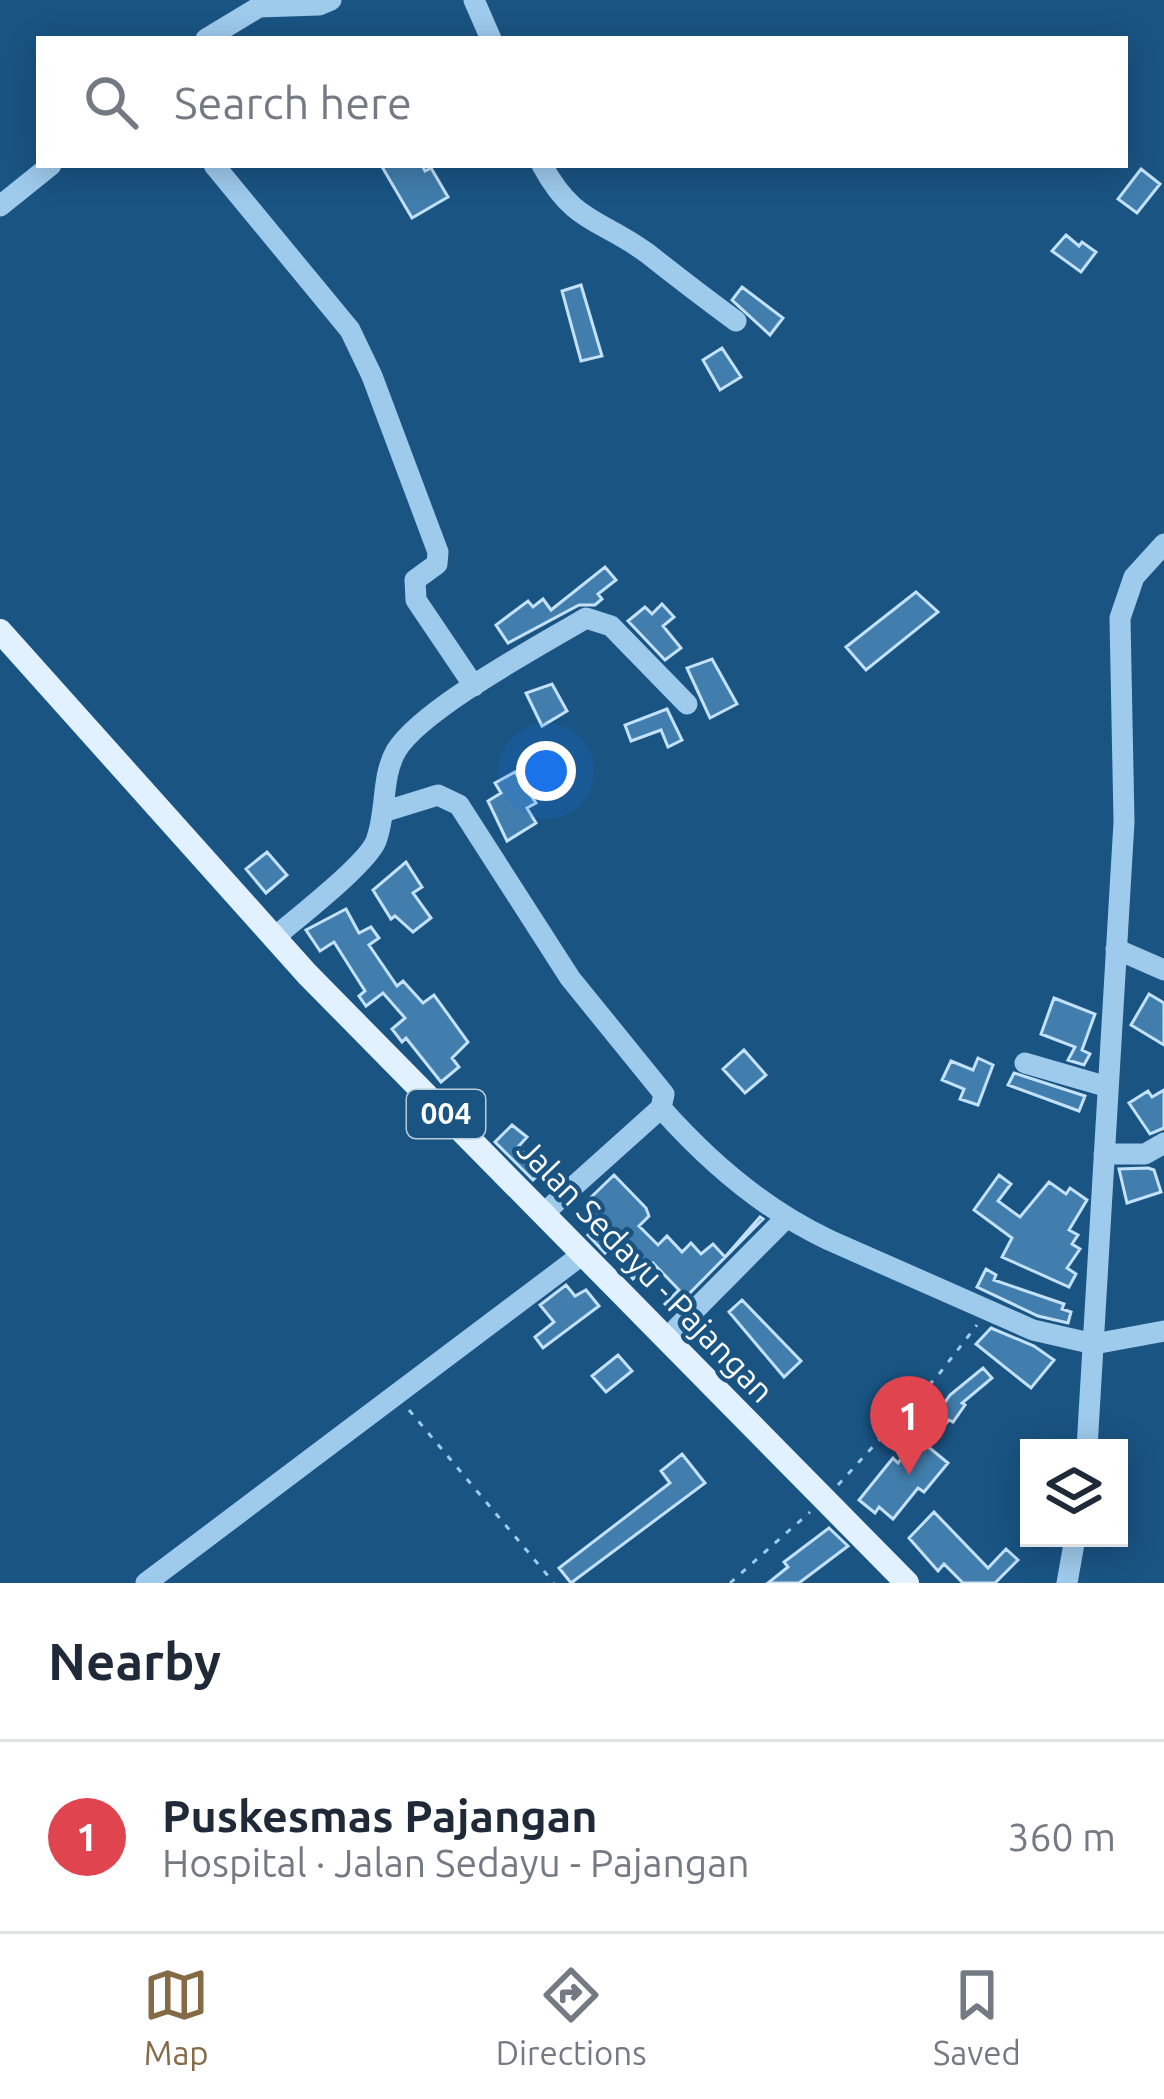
<!DOCTYPE html>
<meta charset="utf-8">
<style>
body{margin:0;font-family:Ubuntu,sans-serif;background:#f6f6f7;color:#1f2937}
.controls{position:absolute;right:36px;bottom:36px;display:grid;overflow:hidden;border-radius:0px;box-shadow:0 6px 30px #0003}
.controls button{width:108px;height:108px;display:grid;place-items:center;padding:0;border:0;border-bottom:3px solid #e0e1e3;background:#fff;color:#1f2937;font:60px sans-serif}
.you{position:absolute;left:546px;top:771px;width:42px;height:42px;margin:-30px;border:9px solid #fff;border-radius:50%;background:#1a73e8;box-shadow:0 0 0 18px #1a73e833}
.badge{display:grid;place-items:center;width:78px;height:78px;border-radius:50%;background:#846b46;color:#fff;font-size:39px;font-weight:700}
.pin{position:absolute;translate:-50% -99px;filter:drop-shadow(0 3px 6px #0008)}
.pin::after{content:'';position:absolute;top:63px;width:42px;height:36px;background:inherit;clip-path:polygon(0 0,100% 0,50% 100%)}
.list{margin:0;padding:0;list-style:none}
h2{display:flex;justify-content:space-between;align-items:center;height:156px;margin:0;padding:0 48px;font-size:51px}
h2 small{font-size:39px;font-weight:400;color:#747a83}
.list li{display:grid;grid-template-columns:78px 1fr auto;gap:36px;align-items:center;box-sizing:border-box;height:192px;padding:0 48px;border-top:3px solid #e0e1e3}
.list b{display:block;font-size:45px;white-space:nowrap}
.list p{margin:0;font-size:39px;white-space:nowrap;color:#747a83}
.list em{font-size:39px;font-style:normal;color:#747a83}
.icon{flex:none;width:66px;height:66px;fill:none;stroke:currentColor;stroke-width:2;stroke-linecap:round;stroke-linejoin:round}
.map{position:relative;flex:none;width:1164px;height:1583px;overflow:hidden}
.search{position:absolute;background:#fff;box-shadow:0 6px 30px #0003;left:36px;right:36px;top:36px;height:132px;display:flex;align-items:center;gap:30px;box-sizing:border-box;padding:0 42px;border-radius:0px;color:#747a83;font-size:45px}
.sheet{height:348px;background:#fff}
nav{display:flex;justify-content:space-around;align-items:center;box-sizing:border-box;height:168px;border-top:3px solid #e0e1e3;background:#fff;font-size:33px;color:#747a83}
nav a{display:grid;justify-items:center;gap:6px}
nav .on{color:#846b46}
.map>svg:first-child{display:block}
</style>
<div class="map">
<svg width="1164" height="1583" viewBox="0 0 1164 1583">
<rect width="100%" height="100%" fill="#195483"/>
<path fill="#417ead" stroke="#c3e1f9" stroke-width="3" d="M 381,165 L 422,165 L 425,171 L 431,168 L 448,197 L 412,218 Z
M 1141,169 L 1160,184 L 1137,213 L 1118,199 Z
M 1066,235 L 1079,246 L 1082,242 L 1096,252 L 1081,272 L 1052,251 Z
M 581,285 L 602,356 L 581,361 L 562,291 Z
M 742,287 L 783,318 L 770,335 L 732,300 Z
M 722,348 L 741,377 L 720,390 L 703,360 Z
M 605,567 L 616,580 L 598,594 L 602,599 L 595,605 L 579,605 L 508,643 L 496,625 L 528,601 L 533,607 L 543,599 L 551,610 Z
M 916,592 L 938,612 L 866,670 L 846,647 Z
M 662,604 L 674,617 L 663,626 L 681,648 L 665,660 L 628,621 L 645,607 L 652,614 Z
M 712,659 L 737,704 L 710,718 L 687,668 Z
M 552,684 L 567,711 L 542,726 L 526,693 Z
M 667,709 L 682,740 L 668,747 L 661,730 L 631,741 L 625,725 Z
M 515,772 L 536,803 L 527,808 L 536,823 L 507,841 L 488,801 L 501,793 L 495,783 Z
M 267,852 L 287,875 L 266,893 L 246,869 Z
M 406,862 L 422,887 L 413,893 L 431,918 L 413,932 L 395,916 L 391,919 L 373,890 Z
M 346,909 L 359,933 L 371,927 L 379,938 L 369,945 L 397,986 L 403,981 L 423,1003 L 434,995 L 468,1042 L 452,1058 L 459,1067 L 441,1082 L 406,1038 L 402,1042 L 392,1029 L 405,1018 L 383,993 L 366,1006 L 359,996 L 365,991 L 334,942 L 320,951 L 306,930 Z
M 1149,994 L 1164,1003 L 1164,1045 L 1131,1025 Z
M 1054,998 L 1095,1014 L 1082,1050 L 1090,1054 L 1084,1065 L 1068,1060 L 1075,1047 L 1041,1034 Z
M 744,1050 L 766,1075 L 745,1093 L 723,1069 Z
M 978,1058 L 993,1065 L 978,1105 L 960,1099 L 964,1089 L 942,1080 L 951,1061 L 973,1070 Z
M 1014,1073 L 1085,1096 L 1079,1111 L 1008,1085 Z
M 1164,1090 L 1164,1128 L 1150,1134 L 1129,1103 L 1148,1091 L 1152,1097 Z
M 512,1125 L 527,1137 L 518,1147 L 541,1172 L 533,1180 L 495,1142 Z
M 1148,1168 L 1154,1170 L 1161,1192 L 1127,1203 L 1119,1169 Z
M 614,1175 L 646,1208 L 649,1216 L 639,1226 L 658,1245 L 667,1236 L 682,1252 L 691,1243 L 701,1254 L 713,1244 L 725,1257 L 760,1217 L 763,1219 L 672,1311 L 665,1304 L 679,1290 L 653,1263 L 633,1279 L 609,1249 L 605,1253 L 588,1235 L 593,1230 L 586,1223 L 596,1214 L 586,1202 Z
M 999,1175 L 1011,1184 L 998,1201 L 1020,1217 L 1049,1182 L 1066,1194 L 1070,1188 L 1087,1200 L 1069,1230 L 1078,1235 L 1072,1244 L 1080,1249 L 1067,1268 L 1076,1274 L 1069,1287 L 1002,1257 L 1012,1238 L 974,1210 Z
M 986,1269 L 996,1275 L 994,1280 L 1064,1304 L 1062,1309 L 1071,1312 L 1068,1323 L 1038,1316 L 977,1287 Z
M 566,1285 L 575,1296 L 586,1290 L 599,1306 L 543,1348 L 535,1337 L 554,1322 L 540,1305 Z
M 742,1300 L 801,1361 L 784,1377 L 729,1312 Z
M 991,1328 L 1034,1346 L 1054,1360 L 1031,1388 L 976,1344 Z
M 618,1355 L 632,1371 L 606,1392 L 592,1376 Z
M 983,1368 L 992,1378 L 962,1403 L 965,1405 L 953,1422 L 949,1420 L 926,1445 L 948,1463 L 924,1492 L 918,1488 L 893,1519 L 879,1507 L 875,1513 L 859,1500 L 893,1458 L 898,1463 L 922,1433 L 908,1420 L 921,1406 L 934,1418 L 950,1395 Z
M 682,1454 L 705,1483 L 571,1583 L 559,1568 L 670,1483 L 661,1471 Z
M 934,1512 L 988,1568 L 1006,1549 L 1018,1560 L 995,1583 L 963,1583 L 944,1564 L 938,1571 L 909,1538 Z
M 829,1528 L 848,1546 L 799,1583 L 768,1583 L 788,1567 L 784,1562 Z"/>
<g fill="none" stroke-linecap="round" stroke-linejoin="round">
<path stroke="#9ecaec" stroke-width="3" stroke-dasharray="6 9" stroke-linecap="butt" d="M 409,1410 L 554,1583
M 838,1485 L 939,1374 L 977,1325
M 730,1583 L 810,1512"/>
<path stroke="#9ecaec" stroke-width="21" d="M 474,0 L 491,39
M 206,39 L 259,7 L 319,5 L 331,0
M 214,165 L 350,330 L 372,376 L 438,552 L 437,564 L 415,580 L 416,600 L 474,686
M 542,165 C 574,224 599,218 647,253 C 676,276 706,299 736,321
M 0,206 L 51,165
M 383,812 L 438,795 L 459,805 L 570,978 L 664,1094 L 661,1108 L 544,1213
M 275,937 C 297,918 367,864 376,841 C 387,813 381,777 396,751 C 421,709 541,645 586,618 L 611,626 L 687,704
M 1116,949 L 1164,970
M 1025,1063 L 1108,1087
M 661,1108 C 708,1161 765,1210 829,1240 L 1033,1330 L 1094,1344 L 1164,1331
M 1104,1154 L 1145,1154 L 1164,1143
M 666,1339 L 787,1217
M 1087,1448 L 1124,822 L 1120,618 L 1134,577 L 1164,544
M 146,1583 L 583,1254
M 1067,1583 L 1075,1538"/>
<path stroke="#e2f1ff" stroke-width="24" d="M 0,631 L 307,974 L 907,1583"/>
</g>
<g text-anchor="middle" stroke-width="9" stroke-linejoin="round" paint-order="stroke">
<rect fill="#195483" stroke="#baccda" stroke-width="3" x="407" y="1090" width="78" height="48" rx="9"/>
<g font-size="30" font-weight="bold" fill="#fff">
<text x="446" y="1124">004</text>
</g>
<g font-size="33" fill="#fff" stroke="#195483">
<text transform="translate(646 1270) rotate(46)" y="12">Jalan Sedayu - Pajangan</text>
</g>
</g>
</svg>
<div class="controls">
<button><svg class="icon" aria-label="layers" viewBox="0 0 24 24"><path d="M12 4l9 5-9 5-9-5zM3 14l9 5 9-5"/></svg></button>
</div>
<div class="you"></div>
<div class="pin badge" style="left:909px;top:1475px;background:#e0444e">1</div>
<div class="search"><svg class="icon" aria-label="search" viewBox="0 0 24 24"><circle cx="10" cy="10" r="6"/><path d="M15 15l6 6"/></svg>Search here</div>
</div>
<section class="sheet">
<h2>Nearby<small></small></h2>
<ul class="list">
<li><span class="badge" style="background:#e0444e">1</span><div><b>Puskesmas Pajangan</b><p>Hospital · Jalan Sedayu - Pajangan</p></div><em>360 m</em></li>
</ul>
</section>
<nav>
<a class="on"><svg class="icon" aria-label="map" viewBox="0 0 24 24"><path d="M3 6l6-2 6 2 6-2v14l-6 2-6-2-6 2zM9 4v14M15 6v14"/></svg>Map</a>
<a><svg class="icon" aria-label="directions" viewBox="0 0 24 24"><path d="M12 3l9 9-9 9-9-9zM9 14v-3h6M13 9l2 2-2 2"/></svg>Directions</a>
<a><svg class="icon" aria-label="saved" viewBox="0 0 24 24"><path d="M7 4h10v16l-5-4-5 4z"/></svg>Saved</a>
</nav>
